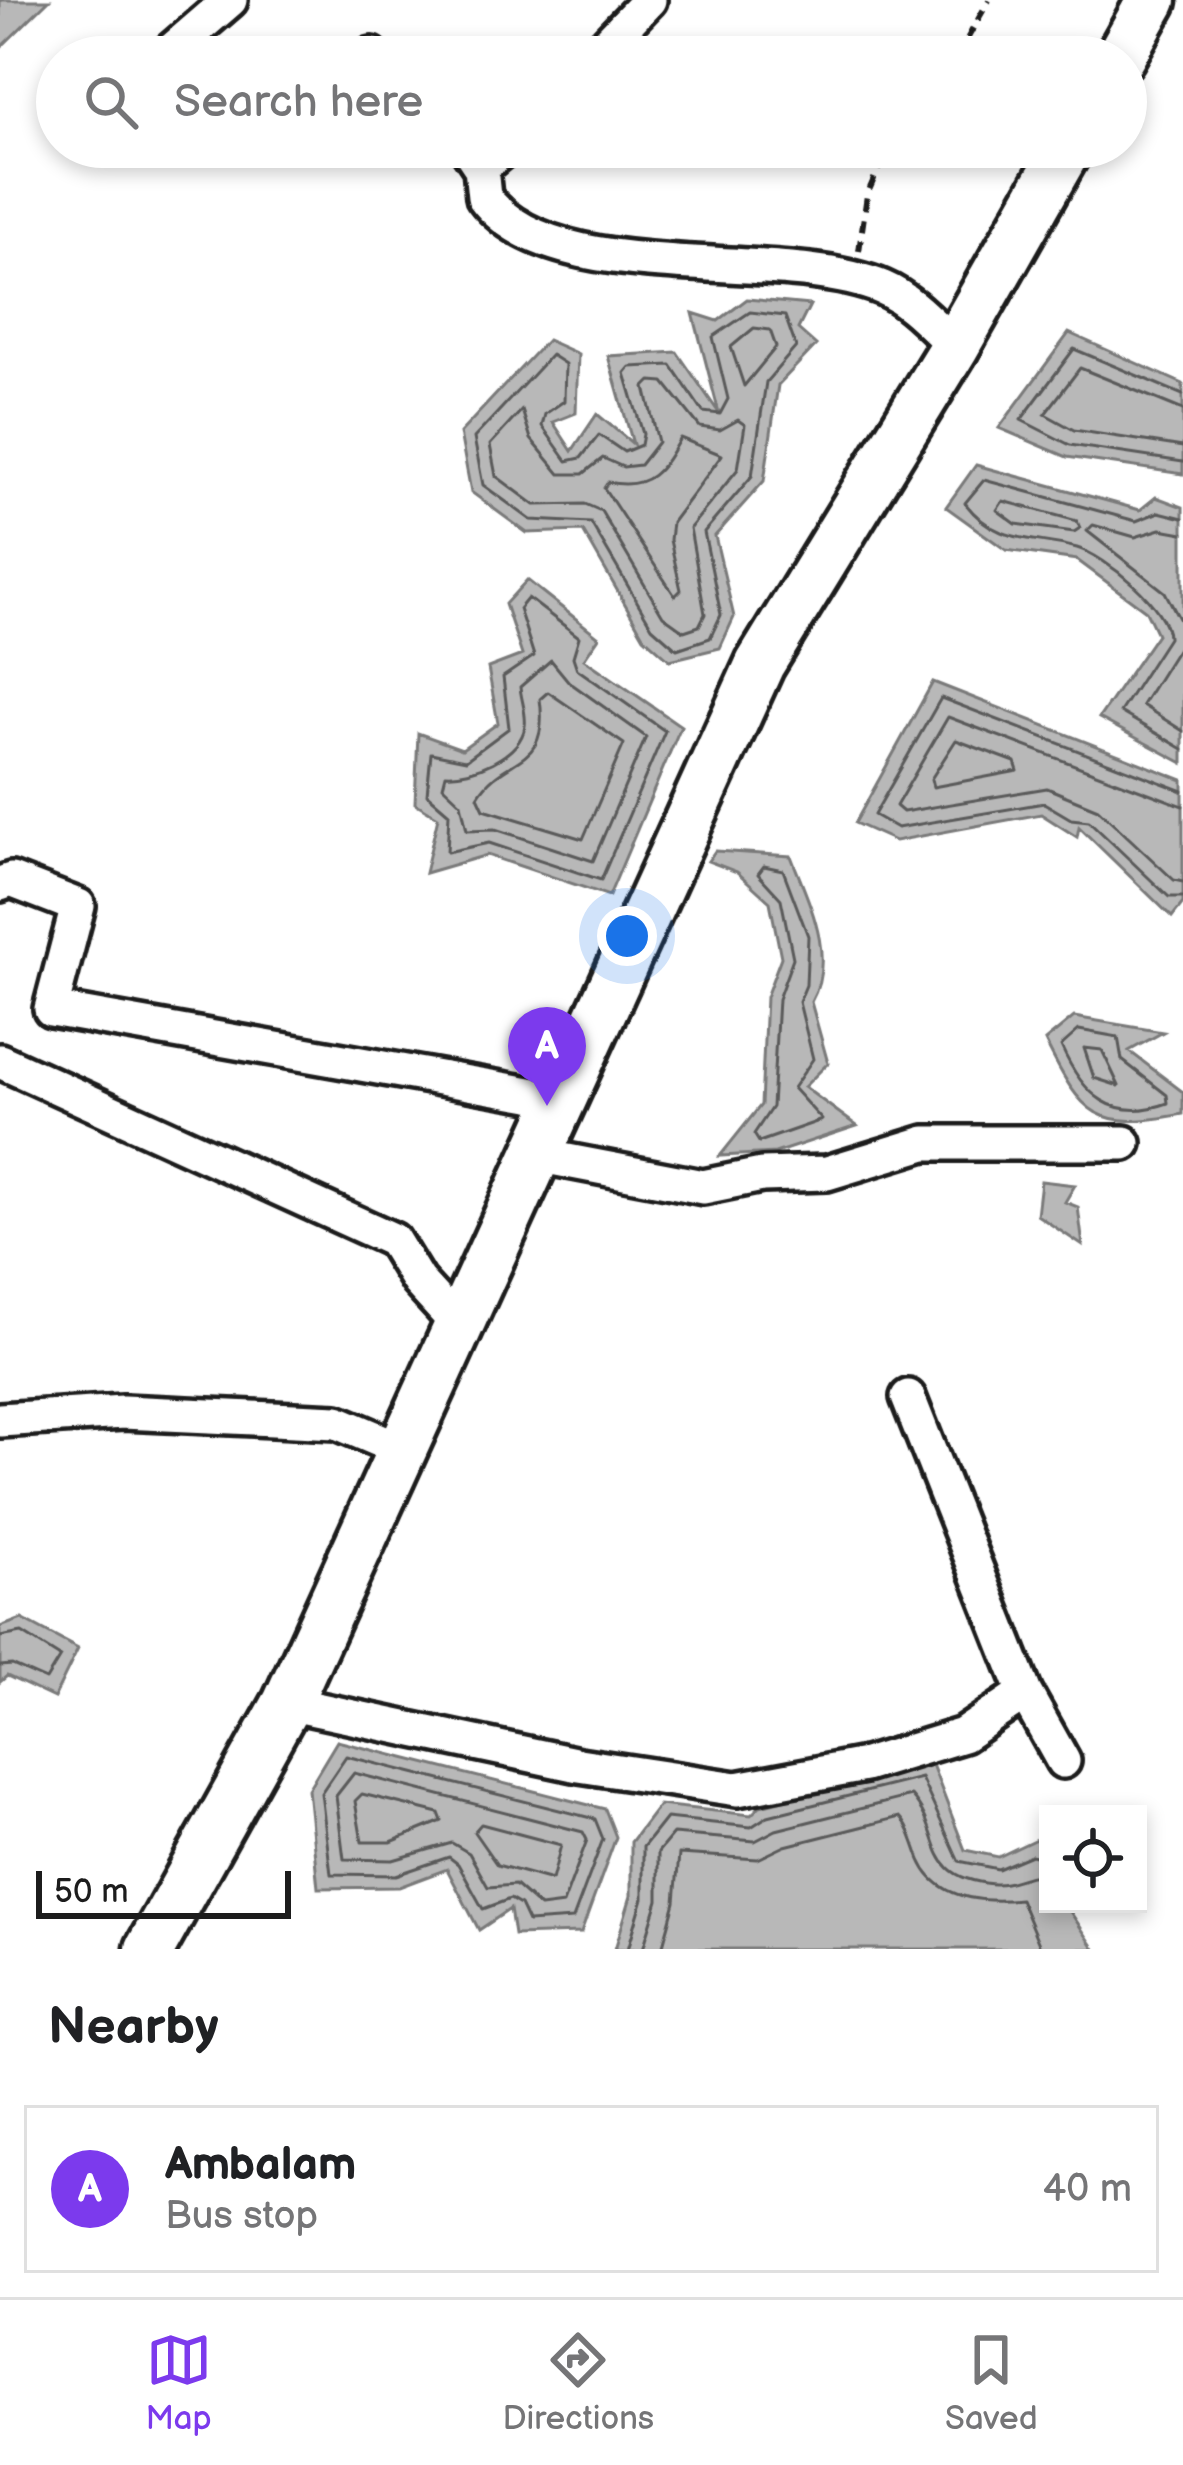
<!DOCTYPE html>
<style>
body{margin:0;font-family:"Balsamiq Sans",sans-serif;background:#f6f6f6;color:#202124}
.controls{position:absolute;right:36px;bottom:36px;display:grid;overflow:hidden;border-radius:0px;box-shadow:0 6px 18px #0003}
.controls button{width:108px;height:108px;display:grid;place-items:center;padding:0;border:0;border-bottom:3px solid #e0e0e0;background:#fff;color:#202124;font:60px sans-serif}
.scale{position:absolute;left:36px;bottom:30px;width:255px;box-sizing:border-box;padding-left:12px;border:6px solid #1c1c1c;border-top:0;font-size:33px;line-height:42px;white-space:nowrap;color:#1c1c1c;-webkit-text-stroke:9px #fff;paint-order:stroke}
.you{position:absolute;left:627px;top:936px;width:42px;height:42px;margin:-30px;border:9px solid #fff;border-radius:50%;background:#1a73e8;box-shadow:0 0 0 18px #1a73e833}
.badge{display:grid;place-items:center;width:78px;height:78px;border-radius:50%;background:#7c3aed;color:#fff;font-size:39px;font-weight:700}
.pin{position:absolute;translate:-50% -99px;filter:drop-shadow(0 3px 6px #0008)}
.pin::after{content:'';position:absolute;top:63px;width:42px;height:36px;background:inherit;clip-path:polygon(0 0,100% 0,50% 100%)}
.list{margin:0;padding:0;list-style:none}
h2{display:flex;justify-content:space-between;align-items:center;height:156px;margin:0;padding:0 48px;font-size:51px}
h2 small{font-size:39px;font-weight:400;color:#757577}
.list li{display:grid;grid-template-columns:78px 1fr auto;gap:36px;align-items:center;box-sizing:border-box;height:168px;margin:0 24px 24px;padding:0 24px;border:3px solid #e0e0e0;border-radius:0px}
.list b{display:block;font-size:45px;white-space:nowrap}
.list p{margin:0;font-size:39px;white-space:nowrap;color:#757577}
.list em{font-size:39px;font-style:normal;color:#757577}
.icon{flex:none;width:66px;height:66px;fill:none;stroke:currentColor;stroke-width:2;stroke-linecap:round;stroke-linejoin:round}
.map{position:relative;flex:none;width:1183px;height:1949px;overflow:hidden}
.search{position:absolute;background:#fff;box-shadow:0 6px 18px #0003;left:36px;right:36px;top:36px;height:132px;display:flex;align-items:center;gap:30px;box-sizing:border-box;padding:0 42px;border-radius:66px;color:#757577;font-size:45px}
.sheet{height:348px;background:#fff}
nav{display:flex;justify-content:space-around;align-items:center;box-sizing:border-box;height:168px;border-top:3px solid #e0e0e0;background:#fff;font-size:33px;color:#757577}
nav a{display:grid;justify-items:center;gap:6px}
nav .on{color:#7c3aed}
.map>svg:first-child{display:block}
</style>
<div class="map">
<svg width="1183" height="1949" viewBox="0 0 1183 1949">
<rect width="100%" height="100%" fill="#fff"/>
<filter id="ink" filterUnits="userSpaceOnUse"><feTurbulence type="fractalNoise" baseFrequency=".00833" numOctaves="2"/><feDisplacementMap in="SourceGraphic" scale="24" xChannelSelector="R" yChannelSelector="G"/><feConvolveMatrix kernelMatrix="1 2 1 2 8 2 1 2 1" color-interpolation-filters="sRGB"/></filter>
<g filter="url(#ink)">
<path fill="#b8b8b8" stroke="#7a7a7a" stroke-width="3" d="M 0,0 L 49,0 L 0,48 Z
M 747,299 L 810,305 L 798,329 L 816,345 L 778,385 L 764,481 L 715,536 L 734,617 L 720,648 L 670,660 L 644,637 L 583,531 L 527,533 L 471,492 L 460,433 L 547,340 L 578,354 L 576,413 L 553,422 L 572,451 L 597,414 L 633,444 L 608,356 L 677,352 L 719,413 L 693,313 L 718,321 Z
M 1069,333 L 1183,384 L 1183,474 L 1067,457 L 999,428 Z
M 976,465 L 1140,510 L 1156,497 L 1183,507 L 1183,763 L 1099,718 L 1157,634 L 1146,611 L 1077,560 L 1006,550 L 946,507 Z
M 527,580 L 599,637 L 584,659 L 681,726 L 609,896 L 487,855 L 425,873 L 438,817 L 415,803 L 418,733 L 462,749 L 498,723 L 488,668 L 522,655 L 505,604 Z
M 933,682 L 1183,780 L 1183,903 L 1172,917 L 1079,827 L 1077,837 L 1041,814 L 895,841 L 855,823 Z
M 715,851 L 791,856 C 808,901 837,956 811,1002 L 828,1063 L 804,1087 L 857,1126 L 775,1153 L 720,1156 L 761,1105 L 766,997 L 781,957 L 770,902 L 737,872 L 708,861 Z
M 1074,1017 L 1163,1032 L 1129,1051 L 1183,1092 L 1183,1114 C 1096,1131 1083,1117 1045,1041 Z
M 1041,1181 L 1075,1185 L 1065,1202 L 1078,1207 L 1083,1246 L 1037,1215 Z
M 22,1619 L 78,1649 L 54,1698 L 7,1676 L 0,1682 L 0,1627 Z
M 337,1741 L 605,1809 L 616,1837 L 581,1933 L 514,1935 L 510,1909 L 479,1930 L 447,1869 L 399,1887 L 318,1888 L 308,1789 Z
M 931,1762 L 965,1850 L 998,1857 L 1036,1839 L 1048,1853 L 1048,1904 L 1065,1904 L 1095,1949 L 615,1949 L 631,1896 L 631,1842 L 659,1805 L 751,1815 L 760,1806 Z"/>
<g fill="none" stroke-linecap="round" stroke-linejoin="round">
<path stroke="#5a5a5a" stroke-width="3" d="M 750,312 L 785,316 L 796,347 L 766,382 L 752,476 L 704,532 L 721,615 L 710,638 L 677,649 L 652,627 L 591,523 L 531,520 L 483,485 L 474,438 L 551,355 L 565,364 L 564,401 L 545,414 L 542,426 L 567,461 L 581,458 L 599,435 L 624,452 L 641,445 L 643,434 L 625,373 L 630,367 L 671,365 L 703,412 L 720,414 L 728,399 L 713,337 Z
M 754,328 L 770,330 L 776,347 L 744,386 L 731,347 Z
M 651,381 L 664,382 L 700,427 L 720,430 L 738,420 L 745,425 L 738,469 L 690,528 L 705,614 L 699,626 L 684,631 L 663,616 L 601,511 L 585,504 L 535,505 L 496,476 L 490,445 L 522,410 L 531,439 L 560,474 L 583,474 L 603,458 L 623,467 L 640,465 L 658,442 L 645,387 Z
M 1183,395 L 1074,349 L 1021,420 L 1070,445 L 1183,462
M 1183,410 L 1080,368 L 1045,414 L 1074,430 L 1183,447
M 680,438 L 722,455 L 672,522 L 670,540 L 681,590 L 675,596 L 604,488 L 608,482 C 650,491 662,470 680,438 Z
M 1003,501 L 1077,521 L 1080,528 L 1074,532 L 1016,524 L 997,510 Z
M 1183,518 L 1159,512 L 1136,521 L 984,480 L 965,503 C 997,545 1032,536 1077,548 C 1105,556 1169,608 1168,638 L 1120,712 L 1183,749
M 1183,533 L 1161,529 L 1135,537 L 1093,525 L 1087,531 L 1165,592 L 1183,626
M 528,598 L 579,637 L 573,657 L 577,669 L 665,731 L 601,880 L 489,843 L 447,852 L 449,813 L 427,794 L 431,753 L 466,760 L 509,728 L 503,677 L 534,656 L 519,609 Z
M 1183,640 L 1142,705 L 1183,731
M 551,660 L 569,682 L 646,737 L 593,861 L 495,829 L 467,830 L 461,803 L 443,786 L 446,774 C 471,776 520,757 525,726 C 527,714 521,699 520,687 Z
M 548,692 L 624,744 L 583,839 L 484,809 L 478,796 C 504,753 550,771 540,699 Z
M 956,740 L 1015,762 L 1018,771 L 933,787 L 931,779 Z
M 1183,791 L 941,698 L 874,815 L 897,828 L 1044,803 L 1071,819 L 1089,821 L 1169,897 L 1183,897
M 1183,806 L 948,717 L 896,806 L 903,812 L 1047,788 L 1098,809 L 1174,880 L 1183,882
M 764,866 L 783,870 L 808,936 L 806,985 L 799,1002 L 813,1059 L 793,1088 L 822,1120 L 759,1142 L 754,1134 L 772,1107 L 778,999 L 793,958 L 781,899 L 758,874 Z
M 1079,1030 L 1118,1037 L 1122,1060 L 1167,1095 L 1168,1103 C 1112,1123 1083,1095 1061,1046 Z
M 1084,1048 L 1102,1050 L 1119,1086 L 1094,1078 Z
M 0,1637 L 22,1633 L 60,1657 L 46,1680 L 12,1665 L 0,1666
M 346,1756 L 595,1819 L 603,1839 L 573,1919 L 528,1922 L 520,1905 L 510,1899 L 483,1909 L 458,1864 L 449,1857 L 396,1875 L 331,1874 L 321,1793 Z
M 354,1773 L 583,1832 L 587,1840 L 563,1904 L 540,1907 L 515,1885 L 488,1887 L 469,1853 L 452,1843 L 393,1860 L 344,1859 L 336,1796 Z
M 362,1794 L 439,1813 L 442,1821 L 391,1842 L 362,1842 L 355,1801 Z
M 481,1824 L 561,1845 L 552,1880 L 497,1865 L 474,1832 Z
M 628,1949 L 643,1898 L 643,1847 L 666,1818 L 751,1827 L 768,1816 L 921,1778 L 959,1861 L 998,1869 L 1031,1855 L 1048,1859
M 643,1949 L 658,1900 L 658,1852 L 673,1834 L 755,1841 L 776,1830 L 911,1796 C 946,1835 921,1878 994,1884 C 1014,1885 1025,1873 1048,1875
M 662,1949 L 675,1902 L 679,1854 L 758,1859 L 785,1846 L 900,1817 C 910,1827 914,1845 920,1860 C 937,1900 982,1903 1020,1899 L 1041,1949"/>
<g stroke="#1c1c1c" stroke-width="42">
<path id="street" d="M 372,55 L 374,57
M 164,57 L 230,0
M 594,57 L 649,0
M 467,147 L 481,168 L 484,197 C 553,292 778,244 883,288 C 911,300 933,326 955,346
M 481,168 L 506,147
M 0,884 L 11,880 L 78,906 L 51,1009 L 564,1100
M 0,1061 L 393,1240 L 418,1281 L 461,1328
M 536,1155 L 703,1187 L 762,1175 L 827,1173 L 925,1143 L 1124,1143
M 908,1397 L 1025,1693
M 0,1420 L 123,1412 L 337,1422 L 405,1451
M 287,1703 L 579,1765 L 737,1789 L 865,1765 L 963,1735 L 1025,1693 L 1063,1761"/>
</g>
<g stroke="#1c1c1c" stroke-width="57">
<path id="secondary" d="M 1120,57 L 1152,0
M 150,1949 L 287,1703 L 760,664 L 955,346 L 1068,147"/>
</g>
<path stroke="#1c1c1c" stroke-width="6" stroke-dasharray="12 9" stroke-linecap="butt" d="M 957,57 L 989,0
M 859,251 L 867,195 L 888,147"/>
<use href="#street" stroke="#fff" stroke-width="33"/>
<use href="#secondary" stroke="#fff" stroke-width="48"/>
</g>
</g>
</svg>
<div class="controls">
<button><svg class="icon" aria-label="locate" viewBox="0 0 24 24"><circle cx="12" cy="12" r="6"/><path d="M12 2v4M12 18v4M2 12h4M18 12h4"/></svg></button>
</div>
<div class="scale">50 m</div>
<div class="you"></div>
<div class="pin badge" style="left:547px;top:1106px">A</div>
<div class="search"><svg class="icon" aria-label="search" viewBox="0 0 24 24"><circle cx="10" cy="10" r="6"/><path d="M15 15l6 6"/></svg>Search here</div>
</div>
<section class="sheet">
<h2>Nearby<small></small></h2>
<ul class="list">
<li><span class="badge">A</span><div><b>Ambalam</b><p>Bus stop</p></div><em>40 m</em></li>
</ul>
</section>
<nav>
<a class="on"><svg class="icon" aria-label="map" viewBox="0 0 24 24"><path d="M3 6l6-2 6 2 6-2v14l-6 2-6-2-6 2zM9 4v14M15 6v14"/></svg>Map</a>
<a><svg class="icon" aria-label="directions" viewBox="0 0 24 24"><path d="M12 3l9 9-9 9-9-9zM9 14v-3h6M13 9l2 2-2 2"/></svg>Directions</a>
<a><svg class="icon" aria-label="saved" viewBox="0 0 24 24"><path d="M7 4h10v16l-5-4-5 4z"/></svg>Saved</a>
</nav>
